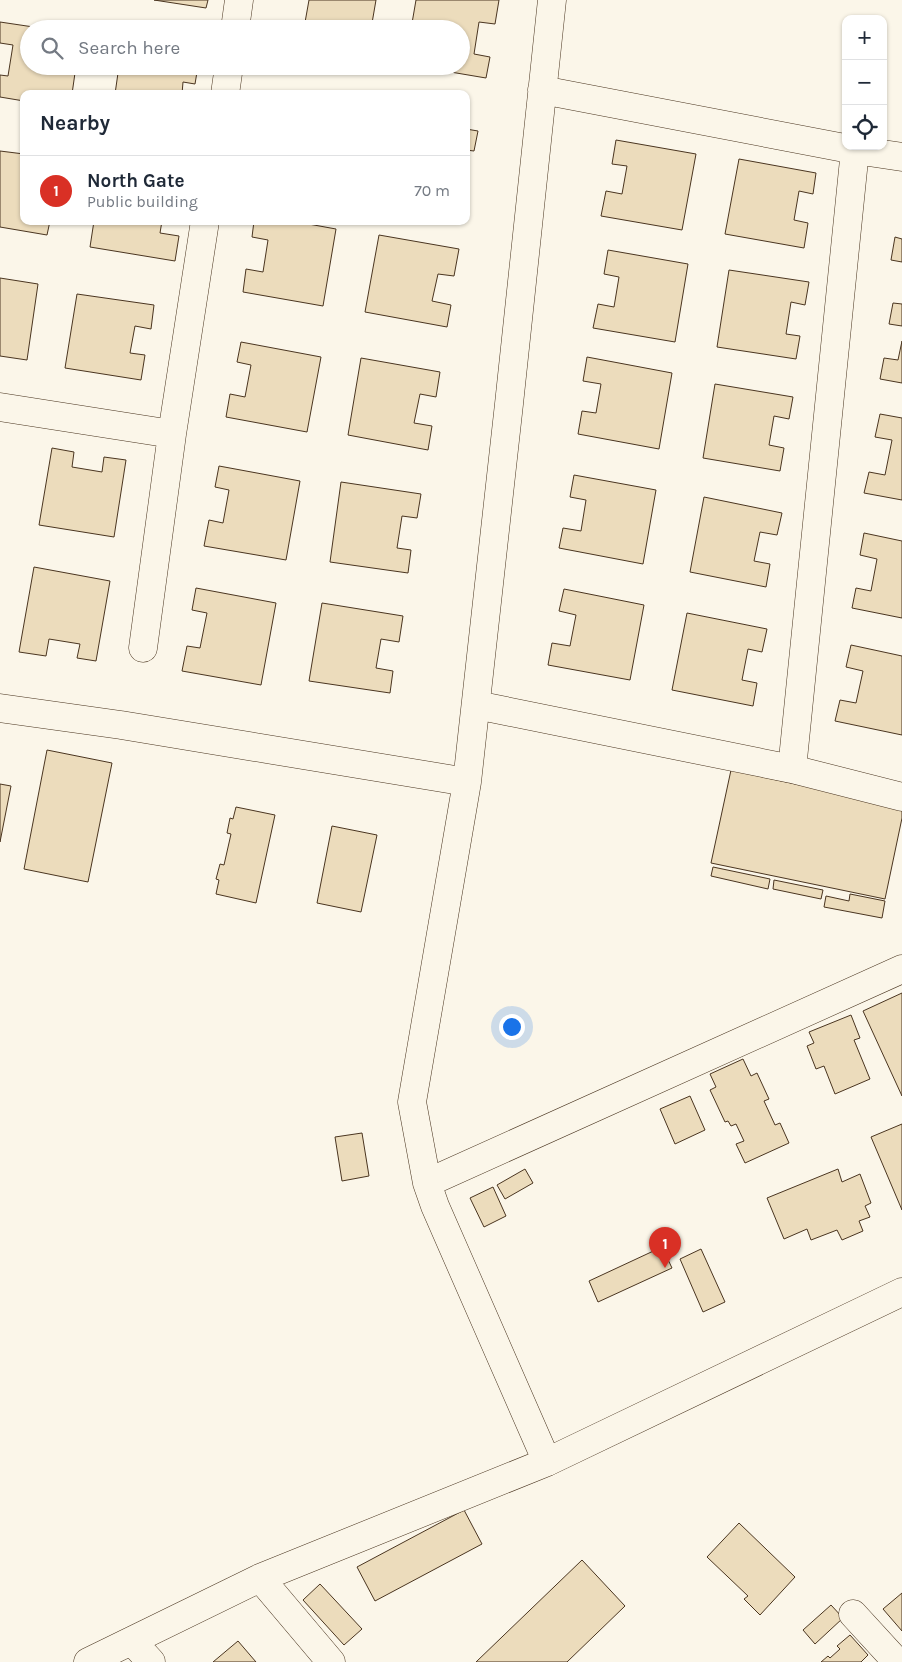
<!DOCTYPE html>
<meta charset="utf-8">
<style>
body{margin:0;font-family:Karla,sans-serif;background:#f6f6f7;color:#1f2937}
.controls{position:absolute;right:15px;top:15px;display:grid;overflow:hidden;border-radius:10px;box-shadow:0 1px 4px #0004}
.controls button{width:45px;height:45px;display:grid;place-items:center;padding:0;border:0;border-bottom:1px solid #e0e1e3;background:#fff;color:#1f2937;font:25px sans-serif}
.you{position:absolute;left:511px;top:1026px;width:18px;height:18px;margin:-12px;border:4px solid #fff;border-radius:50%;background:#1a73e8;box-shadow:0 0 0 8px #1a73e833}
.badge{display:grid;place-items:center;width:32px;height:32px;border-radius:50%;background:#d93025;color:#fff;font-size:16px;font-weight:700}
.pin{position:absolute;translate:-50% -41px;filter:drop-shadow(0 1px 2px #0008)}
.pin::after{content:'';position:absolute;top:26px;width:18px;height:15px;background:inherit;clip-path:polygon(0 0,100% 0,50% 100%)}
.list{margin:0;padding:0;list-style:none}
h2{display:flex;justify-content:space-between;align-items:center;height:65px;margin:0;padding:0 20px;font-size:21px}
h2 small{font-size:16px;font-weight:400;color:#747a83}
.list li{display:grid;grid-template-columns:32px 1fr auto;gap:15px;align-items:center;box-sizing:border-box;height:70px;padding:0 20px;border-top:1px solid #e0e1e3}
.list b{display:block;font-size:19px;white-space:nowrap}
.list p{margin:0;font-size:16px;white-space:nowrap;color:#747a83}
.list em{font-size:16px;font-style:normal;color:#747a83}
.icon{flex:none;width:28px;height:28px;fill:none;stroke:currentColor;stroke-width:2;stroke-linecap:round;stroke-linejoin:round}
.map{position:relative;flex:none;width:902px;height:1662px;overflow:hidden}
.search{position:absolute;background:#fff;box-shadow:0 1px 4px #0004;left:20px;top:20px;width:450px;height:55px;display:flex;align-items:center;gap:12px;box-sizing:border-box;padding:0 18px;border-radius:28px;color:#747a83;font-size:19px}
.panel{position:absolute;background:#fff;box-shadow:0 1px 4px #0004;left:20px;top:90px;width:450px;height:135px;border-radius:10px}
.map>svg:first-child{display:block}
</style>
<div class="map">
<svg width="902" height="1662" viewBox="0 0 902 1662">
<rect width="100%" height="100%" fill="#fbf6e9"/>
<path fill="#ecdcbc" stroke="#4a3520" d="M 154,0 L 208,0 L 206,8 Z
M 309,0 L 376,0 L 371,29 L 290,29 L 290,26 L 304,28 Z
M 416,0 L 499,0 L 495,24 L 479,22 L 474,54 L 490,57 L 486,78 L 415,66 L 461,66 L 461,29 L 411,29 Z
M 0,22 L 47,29 L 29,29 L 29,66 L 76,66 L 72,94 L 24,94 L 24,101 L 0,97 L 0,75 L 8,76 L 13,45 L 0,43 Z
M 119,66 L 198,66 L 195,84 L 183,82 L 182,94 L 115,94 Z
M 466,129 L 478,131 L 474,151 L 466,150 Z
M 616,140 L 696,154 L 682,230 L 601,216 L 606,191 L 622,194 L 627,166 L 612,164 Z
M 0,151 L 24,154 L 24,221 L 50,221 L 47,235 L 0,227 Z
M 739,159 L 816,173 L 813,194 L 799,191 L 794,220 L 808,223 L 804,248 L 725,234 Z
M 94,221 L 162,221 L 160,233 L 179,236 L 175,261 L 90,247 Z
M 254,221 L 292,221 L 336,229 L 323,306 L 243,292 L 246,269 L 263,272 L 268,240 L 252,237 Z
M 379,235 L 459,249 L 454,276 L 438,274 L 432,301 L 451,305 L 447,327 L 365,312 Z
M 895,237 L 902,239 L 902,262 L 891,260 Z
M 608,250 L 688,264 L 675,342 L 593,328 L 598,304 L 614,307 L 619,277 L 604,274 Z
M 729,270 L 809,282 L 805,305 L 791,302 L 786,334 L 800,336 L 796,359 L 717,347 Z
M 0,278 L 38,284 L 27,360 L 0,356 Z
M 77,294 L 154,305 L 151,329 L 135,326 L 130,353 L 145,355 L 141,380 L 65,368 Z
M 893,303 L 902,304 L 902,326 L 889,324 Z
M 902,341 L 902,383 L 880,379 L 884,358 L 898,360 Z
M 241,342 L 321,357 L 307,432 L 226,417 L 230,394 L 245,397 L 251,365 L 237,362 Z
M 587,357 L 672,373 L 659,449 L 578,434 L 582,411 L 596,413 L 601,384 L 583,381 Z
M 361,358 L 440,372 L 436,397 L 420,394 L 414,423 L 432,426 L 428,450 L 348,435 Z
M 715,384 L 793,397 L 789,419 L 774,416 L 769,445 L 784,448 L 780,471 L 703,458 Z
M 880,414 L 902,418 L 902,500 L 864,493 L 869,472 L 885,475 L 892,440 L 875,437 Z
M 52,448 L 74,452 L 72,467 L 102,472 L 104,457 L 126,460 L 114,537 L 39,525 Z
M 219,466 L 300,481 L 286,560 L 204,546 L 209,520 L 223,523 L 229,490 L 215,487 Z
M 574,475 L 656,490 L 643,564 L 559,548 L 563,528 L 581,531 L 586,500 L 570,497 Z
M 341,482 L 421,494 L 417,518 L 402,516 L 397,548 L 411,550 L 408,573 L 330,562 Z
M 704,497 L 782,513 L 777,535 L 760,532 L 754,561 L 770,564 L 766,587 L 690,572 Z
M 864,533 L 902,541 L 902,618 L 852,608 L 856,588 L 871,591 L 877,559 L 860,555 Z
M 34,567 L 110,581 L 96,661 L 77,658 L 80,644 L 49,639 L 46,656 L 19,652 Z
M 196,588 L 276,603 L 261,685 L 182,671 L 187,646 L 200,648 L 207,613 L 192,610 Z
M 564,589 L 644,605 L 630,680 L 548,665 L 552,643 L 570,646 L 576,615 L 559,611 Z
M 322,603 L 403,616 L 399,642 L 381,639 L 376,668 L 393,671 L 390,693 L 309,681 Z
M 687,613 L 767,629 L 762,652 L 748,649 L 742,680 L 757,683 L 753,706 L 672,690 Z
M 851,645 L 902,656 L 902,735 L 835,721 L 840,700 L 856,703 L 863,671 L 846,667 Z
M 47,750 L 112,763 L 88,882 L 24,869 Z
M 731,770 L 902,807 L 902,818 L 885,899 L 711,863 Z
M 0,784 L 11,786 L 0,842 Z
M 236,807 L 275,815 L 256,903 L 216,894 L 219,880 L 216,879 L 220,864 L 224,865 L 231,834 L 227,833 L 230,818 L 233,819 Z
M 332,826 L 377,835 L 361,912 L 317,903 Z
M 713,867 L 770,879 L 768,889 L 711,876 Z
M 774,880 L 823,890 L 821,899 L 773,889 Z
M 850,894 L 885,901 L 882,918 L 824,907 L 826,896 L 849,901 Z
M 902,993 L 902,1096 L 863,1011 Z
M 851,1015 L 860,1038 L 854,1040 L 870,1079 L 835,1094 L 824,1066 L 816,1069 L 807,1046 L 814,1043 L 809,1032 Z
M 743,1059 L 751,1076 L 757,1073 L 769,1099 L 764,1101 L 775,1125 L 780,1123 L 789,1143 L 745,1163 L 736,1144 L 744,1141 L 736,1124 L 731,1126 L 728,1121 L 725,1122 L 710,1090 L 716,1087 L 710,1074 Z
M 690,1096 L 705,1130 L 675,1144 L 660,1109 Z
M 902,1124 L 902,1210 L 871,1137 Z
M 362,1133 L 369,1176 L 342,1181 L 335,1137 Z
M 525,1169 L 533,1183 L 505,1199 L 497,1185 Z
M 838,1169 L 842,1182 L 860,1174 L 871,1203 L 865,1206 L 870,1217 L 859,1221 L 863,1231 L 842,1240 L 837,1230 L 811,1240 L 807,1229 L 784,1239 L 767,1198 Z
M 493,1187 L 506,1216 L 484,1227 L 470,1198 Z
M 662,1247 L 672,1268 L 598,1302 L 589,1281 Z
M 701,1249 L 725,1302 L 703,1312 L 680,1259 Z
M 464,1510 L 482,1544 L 375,1601 L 357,1567 Z
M 739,1523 L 795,1577 L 760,1615 L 744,1599 L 748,1596 L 707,1557 Z
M 582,1560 L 625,1606 L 567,1662 L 476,1662 Z
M 320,1584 L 362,1629 L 344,1645 L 303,1600 Z
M 902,1593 L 902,1631 L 883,1609 Z
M 831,1605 L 843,1618 L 815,1644 L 803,1630 Z
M 850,1635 L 868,1655 L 861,1662 L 821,1662 L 828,1656 L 830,1658 L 840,1649 L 837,1646 Z
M 238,1641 L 256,1662 L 213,1662 Z"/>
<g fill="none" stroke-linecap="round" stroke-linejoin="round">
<g stroke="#4a3520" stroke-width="29">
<path id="minor" d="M 235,29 L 239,0
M 542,90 L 855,150 L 902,157
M 225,94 L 229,66
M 0,407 L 172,434
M 143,648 L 172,434 L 205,221
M 476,705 L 792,769 L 902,797
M 0,708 L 121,725 L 467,782
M 792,769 L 855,150
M 427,1183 L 902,969
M 547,1462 L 435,1206 L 427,1183 L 412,1102 L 467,782 L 509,404 L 552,0
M 260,1578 L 331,1662
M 853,1614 L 897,1662
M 132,1641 L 151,1662
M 88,1662 L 260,1578 L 547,1462 L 902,1292"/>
</g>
<use href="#minor" stroke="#fbf6e9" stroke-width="28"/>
</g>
</svg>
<div class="controls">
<button>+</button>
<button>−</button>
<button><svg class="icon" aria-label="locate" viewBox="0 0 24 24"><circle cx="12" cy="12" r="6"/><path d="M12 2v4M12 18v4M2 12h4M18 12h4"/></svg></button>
</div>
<div class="you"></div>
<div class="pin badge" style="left:665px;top:1268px">1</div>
<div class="search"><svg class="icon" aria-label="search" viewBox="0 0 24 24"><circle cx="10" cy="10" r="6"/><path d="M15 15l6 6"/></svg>Search here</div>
<section class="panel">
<h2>Nearby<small></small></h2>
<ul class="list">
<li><span class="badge">1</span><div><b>North Gate</b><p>Public building</p></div><em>70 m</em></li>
</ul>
</section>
</div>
